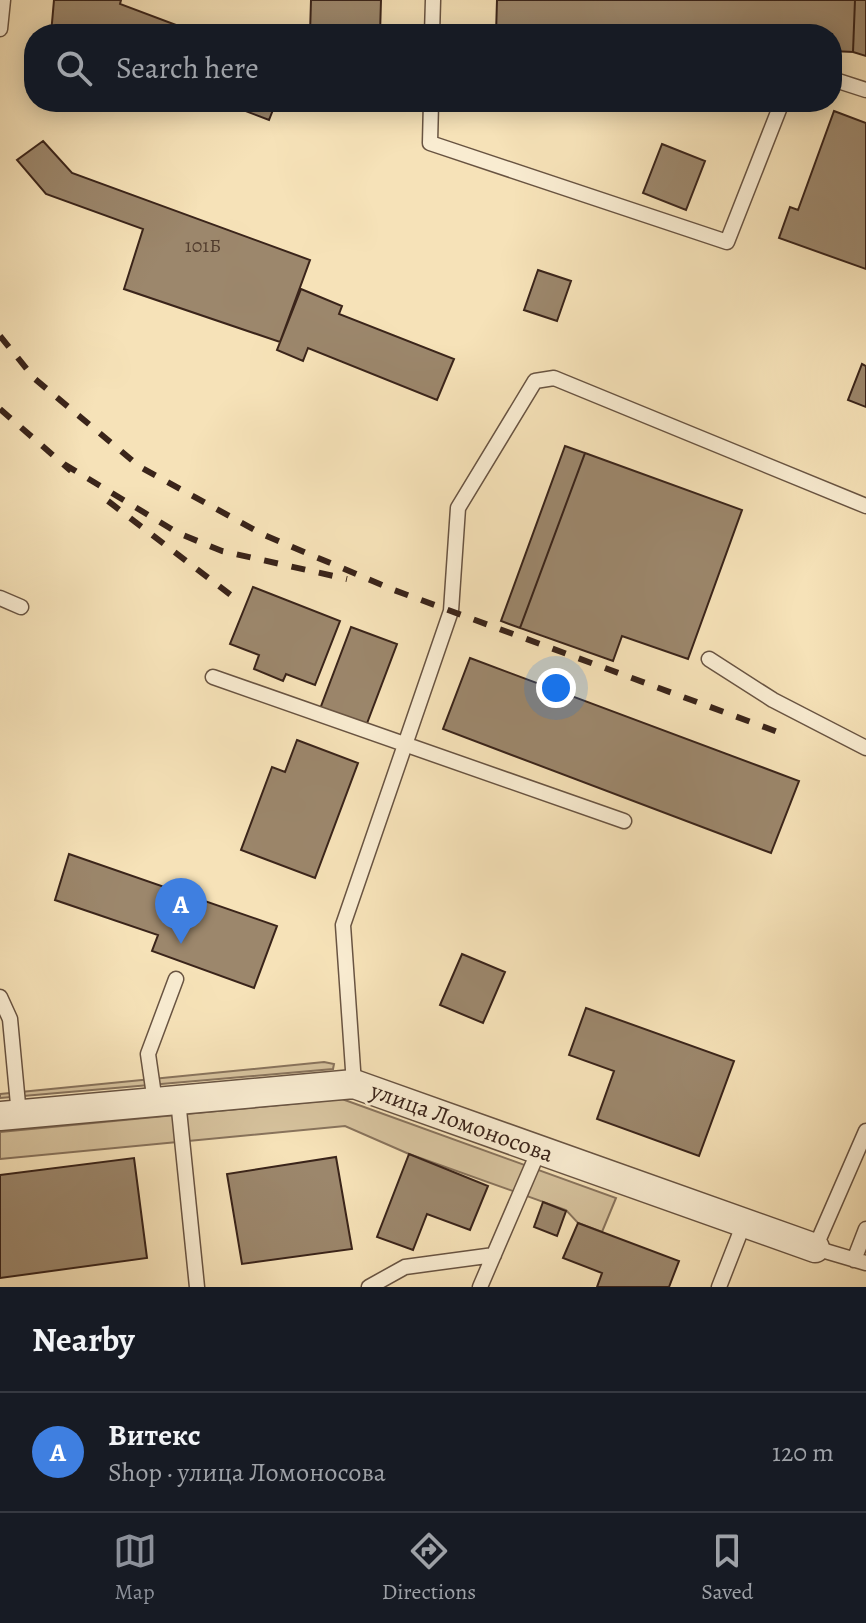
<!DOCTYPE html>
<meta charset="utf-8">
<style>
body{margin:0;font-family:Alegreya,serif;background:#20242c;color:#f1f3f6}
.you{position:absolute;left:556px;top:688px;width:28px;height:28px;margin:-20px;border:6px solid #fff;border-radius:50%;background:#1a73e8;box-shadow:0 0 0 12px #1a73e833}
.badge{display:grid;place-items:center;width:52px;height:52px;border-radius:50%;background:#8c9099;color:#fff;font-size:26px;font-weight:700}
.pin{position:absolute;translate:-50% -66px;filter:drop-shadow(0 2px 4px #0008)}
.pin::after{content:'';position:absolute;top:42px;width:28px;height:24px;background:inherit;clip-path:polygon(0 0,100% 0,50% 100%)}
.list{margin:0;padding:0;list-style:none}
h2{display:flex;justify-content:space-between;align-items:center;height:104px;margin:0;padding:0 32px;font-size:34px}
h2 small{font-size:26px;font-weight:400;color:#9ea1a6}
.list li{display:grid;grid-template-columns:52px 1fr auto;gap:24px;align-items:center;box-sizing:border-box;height:120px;padding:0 32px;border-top:2px solid #363941}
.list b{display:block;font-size:30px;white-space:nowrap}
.list p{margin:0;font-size:26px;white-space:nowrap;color:#9ea1a6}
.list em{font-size:26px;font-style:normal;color:#9ea1a6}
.icon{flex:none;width:44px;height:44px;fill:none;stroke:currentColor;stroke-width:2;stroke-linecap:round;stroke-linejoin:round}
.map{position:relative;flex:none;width:866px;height:1287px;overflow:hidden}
.search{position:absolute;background:#171b24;box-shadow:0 4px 20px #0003;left:24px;right:24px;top:24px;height:88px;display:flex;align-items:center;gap:20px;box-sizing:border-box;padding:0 28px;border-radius:32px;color:#9ea1a6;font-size:30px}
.sheet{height:224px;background:#171b24}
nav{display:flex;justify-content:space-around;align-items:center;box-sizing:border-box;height:112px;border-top:2px solid #363941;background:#171b24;font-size:22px;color:#9ea1a6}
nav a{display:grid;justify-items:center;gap:4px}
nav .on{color:#8c9099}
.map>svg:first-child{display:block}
</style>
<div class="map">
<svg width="866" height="1287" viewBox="0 0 866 1287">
<rect width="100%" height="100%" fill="#f6e2b8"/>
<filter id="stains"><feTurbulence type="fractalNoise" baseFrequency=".0025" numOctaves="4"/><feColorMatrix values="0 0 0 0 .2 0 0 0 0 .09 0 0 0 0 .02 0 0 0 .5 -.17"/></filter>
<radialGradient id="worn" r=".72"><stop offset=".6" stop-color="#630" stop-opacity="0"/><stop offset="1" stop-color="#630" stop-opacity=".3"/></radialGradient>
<path fill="#d6c29d" stroke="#88735c" stroke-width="2" d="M 324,1062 L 334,1064 L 333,1069 L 0,1098 L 0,1094 Z
M 342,1099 L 616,1198 L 602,1232 L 578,1223 L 566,1210 L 409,1154 L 345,1126 L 0,1159 L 0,1132 Z"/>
<path fill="#9c876c" stroke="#3a241a" stroke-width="2" d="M 54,0 L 121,0 L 120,4 L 200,34 L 51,34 Z
M 311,0 L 381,0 L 380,34 L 310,34 Z
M 497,0 L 855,0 L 853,52 L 832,51 L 832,34 L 496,34 Z
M 855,0 L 866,0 L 866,56 L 853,52 Z
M 222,102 L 276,102 L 269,120 Z
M 834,111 L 866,123 L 866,269 L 779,238 L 790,207 L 798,210 Z
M 43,141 L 72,173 L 310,260 L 280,342 L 124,289 L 143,229 L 46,194 L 17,160 Z
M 662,144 L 705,161 L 686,210 L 643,193 Z
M 538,270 L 571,281 L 557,321 L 524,310 Z
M 301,289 L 342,306 L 339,314 L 454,359 L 437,400 L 308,348 L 303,361 L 277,350 Z
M 862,364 L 866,366 L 866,407 L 848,400 Z
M 565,446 L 585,453 L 520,628 L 501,621 Z
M 585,453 L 742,510 L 688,659 L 622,636 L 613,661 L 520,628 Z
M 253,587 L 340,621 L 315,685 L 286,674 L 283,681 L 254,669 L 259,655 L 230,644 Z
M 351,627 L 397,644 L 366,726 L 320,709 Z
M 470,658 L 799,781 L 771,853 L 443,729 Z
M 297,740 L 358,763 L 315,878 L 241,850 L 272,767 L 285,772 Z
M 69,854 L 277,926 L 254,988 L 152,951 L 158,935 L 55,900 Z
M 462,954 L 505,972 L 483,1023 L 440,1005 Z
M 586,1008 L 734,1061 L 699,1156 L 597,1119 L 614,1071 L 569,1055 Z
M 409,1154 L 488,1186 L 470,1230 L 427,1214 L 413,1250 L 377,1237 Z
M 336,1157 L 352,1249 L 242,1264 L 227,1174 Z
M 134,1158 L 147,1258 L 0,1278 L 0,1175 Z
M 543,1202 L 566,1211 L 557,1236 L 534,1227 Z
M 578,1223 L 679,1261 L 669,1287 L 597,1287 L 602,1273 L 563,1258 Z"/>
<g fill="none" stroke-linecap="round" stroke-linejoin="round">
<g stroke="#695442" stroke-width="17">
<path id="lane" d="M 0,29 L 3,0
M 432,34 L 433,0
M 832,79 L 866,90
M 431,102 L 430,143 L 727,242 L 782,102
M 0,598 L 21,607
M 709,659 L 773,700 L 866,748
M 213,677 L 624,821
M 0,997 L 10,1019 L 19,1115
M 354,1084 L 343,925 L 451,611 L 458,508 L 535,381 L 554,378 L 866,506
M 176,1100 L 178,1100 L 197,1287
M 155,1102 L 148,1054 L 176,979
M 866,1131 L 815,1248 L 866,1263
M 854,1260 L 866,1229
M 369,1287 L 405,1267 L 494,1255
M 480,1287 L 539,1150
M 719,1287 L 744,1223"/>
</g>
<g stroke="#695442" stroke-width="31">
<path id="street" d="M 0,1116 L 354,1084 L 815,1248"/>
</g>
<use href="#lane" stroke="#f9ecd1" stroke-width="14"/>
<use href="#street" stroke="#f9ecd1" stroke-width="28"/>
<path stroke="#3a241a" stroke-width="6" stroke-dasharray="14 14" stroke-linecap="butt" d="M 0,336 L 35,379 L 140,467 L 264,535 L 394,590 L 786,735
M 0,409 L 71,471
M 64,464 L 178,533 L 222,551 L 347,579
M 108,501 L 232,596"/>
</g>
<g text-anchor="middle" stroke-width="6" stroke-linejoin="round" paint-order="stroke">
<g font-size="20" fill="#523d2e">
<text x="203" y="252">101Б</text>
</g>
<g font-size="24" fill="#3a241a" stroke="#f9ecd1">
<text transform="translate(462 1122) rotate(20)" y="8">улица Ломоносова</text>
</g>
</g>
<rect width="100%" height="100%" filter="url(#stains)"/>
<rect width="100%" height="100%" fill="url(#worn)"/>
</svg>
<div class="you"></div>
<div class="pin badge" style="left:181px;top:944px;background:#3f7fe0">A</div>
<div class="search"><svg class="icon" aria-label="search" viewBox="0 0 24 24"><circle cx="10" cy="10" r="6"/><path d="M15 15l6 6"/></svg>Search here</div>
</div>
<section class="sheet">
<h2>Nearby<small></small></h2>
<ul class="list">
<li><span class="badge" style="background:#3f7fe0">A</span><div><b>Витекс</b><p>Shop · улица Ломоносова</p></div><em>120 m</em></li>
</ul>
</section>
<nav>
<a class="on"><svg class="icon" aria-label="map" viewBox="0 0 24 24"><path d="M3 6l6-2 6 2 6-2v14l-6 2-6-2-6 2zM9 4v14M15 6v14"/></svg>Map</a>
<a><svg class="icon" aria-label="directions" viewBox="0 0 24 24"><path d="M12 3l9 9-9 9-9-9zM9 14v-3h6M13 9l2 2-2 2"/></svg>Directions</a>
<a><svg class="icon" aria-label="saved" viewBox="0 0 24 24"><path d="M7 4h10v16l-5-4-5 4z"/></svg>Saved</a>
</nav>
